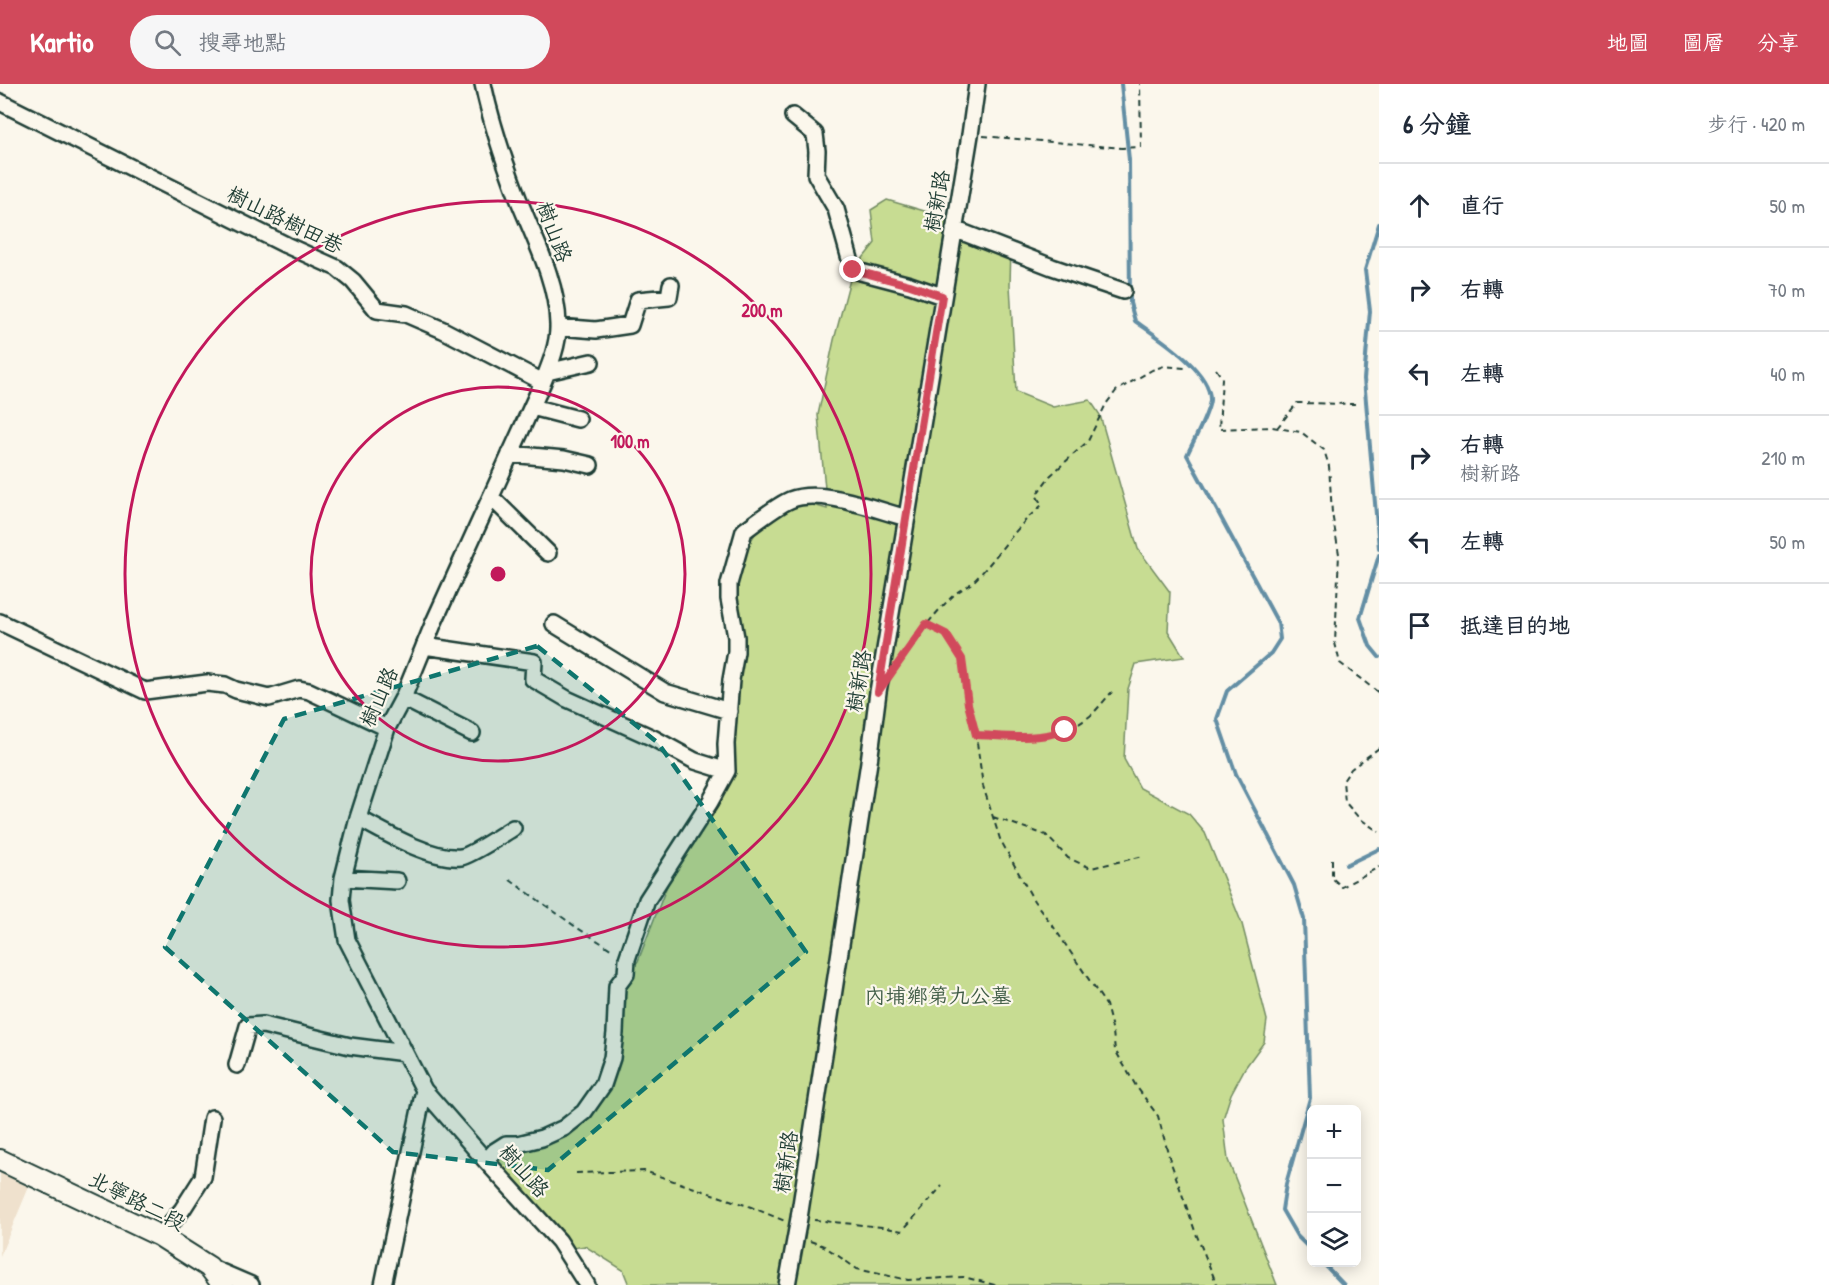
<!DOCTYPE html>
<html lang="zh-TW">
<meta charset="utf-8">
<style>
body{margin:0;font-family:"Patrick Hand","LXGW WenKai TC",sans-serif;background:#f6f6f7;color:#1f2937}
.controls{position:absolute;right:18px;bottom:18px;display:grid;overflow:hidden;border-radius:9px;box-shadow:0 3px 15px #0003}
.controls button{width:54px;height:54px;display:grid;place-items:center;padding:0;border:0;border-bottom:2px solid #e0e1e3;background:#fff;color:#1f2937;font:30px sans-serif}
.stop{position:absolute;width:18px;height:18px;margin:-14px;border:4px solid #d1495b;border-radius:50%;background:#fff}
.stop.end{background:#d1495b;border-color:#fff;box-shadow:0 2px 6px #0008}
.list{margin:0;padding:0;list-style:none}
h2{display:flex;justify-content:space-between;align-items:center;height:78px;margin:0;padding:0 24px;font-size:26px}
h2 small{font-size:20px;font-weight:400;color:#747a83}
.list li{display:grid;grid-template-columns:39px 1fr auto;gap:18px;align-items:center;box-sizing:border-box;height:84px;padding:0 24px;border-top:2px solid #e0e1e3}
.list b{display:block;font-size:22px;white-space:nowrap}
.list p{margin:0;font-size:20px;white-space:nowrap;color:#747a83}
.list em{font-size:20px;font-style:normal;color:#747a83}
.icon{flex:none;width:33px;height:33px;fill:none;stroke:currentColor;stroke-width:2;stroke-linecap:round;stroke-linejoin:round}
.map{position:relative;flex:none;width:1379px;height:1201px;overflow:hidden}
header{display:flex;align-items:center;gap:36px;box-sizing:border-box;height:84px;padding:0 30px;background:#d1495b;color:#fff}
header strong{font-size:28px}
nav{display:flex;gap:33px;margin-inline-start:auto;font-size:21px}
.search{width:420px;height:54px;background:#f6f6f7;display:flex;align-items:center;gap:15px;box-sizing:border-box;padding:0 21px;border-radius:33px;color:#747a83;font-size:22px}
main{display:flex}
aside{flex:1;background:#fff}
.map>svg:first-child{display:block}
</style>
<header>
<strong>Kartio</strong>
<div class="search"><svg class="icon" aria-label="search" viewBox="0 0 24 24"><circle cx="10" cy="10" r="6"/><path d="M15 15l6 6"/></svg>搜尋地點</div>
<nav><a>地圖</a><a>圖層</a><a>分享</a></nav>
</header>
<main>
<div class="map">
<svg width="1379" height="1201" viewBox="0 0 1379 1201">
<rect width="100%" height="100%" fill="#fbf7ec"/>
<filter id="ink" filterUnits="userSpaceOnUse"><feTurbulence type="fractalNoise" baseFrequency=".0167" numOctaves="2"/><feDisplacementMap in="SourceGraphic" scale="12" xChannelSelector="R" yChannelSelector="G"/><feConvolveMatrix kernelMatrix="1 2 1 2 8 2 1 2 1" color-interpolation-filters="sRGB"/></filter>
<g filter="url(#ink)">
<path fill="#efe1cd" d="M 0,1089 L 29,1103 L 0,1172 Z"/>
<path fill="#c7dc92" stroke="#738c63" stroke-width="1.5" d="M 887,116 L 938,131 L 961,135 L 959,151 L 1011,160 L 1010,201 L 1016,308 L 1053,323 L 1090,316 L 1100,331 L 1138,465 L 1170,508 L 1168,547 L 1184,573 L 1136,580 L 1128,605 L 1124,675 L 1140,704 L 1189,730 L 1205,749 L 1242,840 L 1267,936 L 1264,958 L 1245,984 L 1231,1010 L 1223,1035 L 1228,1076 L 1277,1201 L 629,1201 L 623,1186 L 585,1162 L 567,1165 L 491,1074 L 497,1069 L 559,1049 L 601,999 L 625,892 L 638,877 L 668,799 L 732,690 L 734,505 C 737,489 749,455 760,443 C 769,434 789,425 800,417 L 827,425 L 818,331 L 834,256 L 852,188 L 875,159 L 871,126 Z"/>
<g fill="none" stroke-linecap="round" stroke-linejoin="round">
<path stroke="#638ea4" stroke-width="4" d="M 1121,0 L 1129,76 L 1130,219 L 1135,237 C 1156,252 1211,286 1210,316 C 1209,329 1193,358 1187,371 L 1278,539 L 1280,555 L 1271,569 L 1227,607 L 1217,635 L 1236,690 L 1294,801 L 1304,835 L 1310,1014 L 1286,1100 L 1282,1126 L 1297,1152 L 1312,1167
M 1379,140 L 1365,186 L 1370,227 L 1364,295 L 1379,464
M 1379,471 L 1360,534 L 1370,562 L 1379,573
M 1346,781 L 1379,765
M 1322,1178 L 1344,1201"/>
<g stroke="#1f3d34" stroke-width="20">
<path id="minor" d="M 483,0 C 491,38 504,77 518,114 C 534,154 557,197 558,240 C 559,259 550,281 543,298 L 434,538 L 403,614 L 387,644 L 358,734 L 343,794 L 341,816 L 347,856 L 424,1006 L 486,1077 L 559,1157 L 587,1201
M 0,18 L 286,161 L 337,184 L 353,197 L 377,226 L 406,230 L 443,246 L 543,298
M 793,32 L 815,50 L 817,67 L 816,91 L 836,125 L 853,186 L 910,201 L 942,212
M 954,145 L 1052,183 L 1123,207
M 558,243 L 596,246 L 630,241 L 638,216 L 669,213 L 671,201
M 547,288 L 591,278
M 532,323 L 578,335
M 510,370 L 564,375 L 590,381
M 491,413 L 548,469
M 0,538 L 145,607 L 207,599 L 225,601 L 236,606 L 269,614 L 299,605 L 309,607 L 387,644
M 554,540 L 665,608 L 729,627
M 424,562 L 534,578 L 533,595 L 567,615 L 653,654 L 695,677 L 727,687
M 403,614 L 472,649
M 358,734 C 384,748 431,776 461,773 C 470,772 503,750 513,744
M 343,794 L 397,797
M 237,981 L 248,942 L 263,941 L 350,962 L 405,969
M 486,1077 L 495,1067 L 506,1060 L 518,1060 L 542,1054 L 564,1044 L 584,1028 L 603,1001 L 612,974 L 615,949 L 617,902 L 626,890 L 627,875 L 647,816 L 710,718 L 727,687 L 726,660 L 731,596 L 736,568 L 736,553 L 729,515 L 729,500 L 744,447 C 756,438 778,421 790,416 C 821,403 876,426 907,434
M 160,1152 L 182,1126 L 203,1093 L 212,1034
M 209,1183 L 251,1201
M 383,1201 L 424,1006
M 787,1201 L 799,1134 L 869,678 L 878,608 L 970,51 L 977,0"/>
</g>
<g stroke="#1f3d34" stroke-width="24">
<path id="major" d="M 0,1076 L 160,1152 L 209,1183 L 223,1201"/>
</g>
<path stroke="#1f3d34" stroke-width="2" stroke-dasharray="6 4.5" stroke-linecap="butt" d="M 983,52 L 1122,64 L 1141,63 L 1140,0
M 1216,285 L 1222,294 L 1219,345 L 1272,343 L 1301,348 L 1324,366 L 1329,382 L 1332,429 L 1339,470 L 1335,559 L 1340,579 L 1379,609
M 1277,344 L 1297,319 L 1355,320
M 926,540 L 946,550 L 961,575 L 968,620 L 976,651 L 983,702 L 1000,755 L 1034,817 L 1053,842 L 1106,921 L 1113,948 L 1115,966 L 1136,1002 L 1158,1032 L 1170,1076 L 1195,1147 L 1217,1201
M 897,581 C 915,556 932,531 955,510 C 961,505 969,502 974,497 C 998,473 1015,443 1042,421 L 1036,411 L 1050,392 L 1088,357 L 1106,320 L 1116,307 L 1152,286 L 1164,282 L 1185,284
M 976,651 C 1018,652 1053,661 1090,632 C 1098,625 1105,615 1112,608
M 1379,664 L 1351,685 L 1343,697 L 1345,718 L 1359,734 L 1379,748
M 993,733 L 1046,751 L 1068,774 L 1091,784 L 1144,772
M 1332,775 L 1332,794 L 1342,803 L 1379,783
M 510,796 L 576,843 L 614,867
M 576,1089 L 644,1087 L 751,1123 L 785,1137
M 814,1136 L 882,1143 L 902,1147 L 942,1102
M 810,1157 L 824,1162 L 857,1185 L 908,1196 L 964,1193 L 995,1201"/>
<use href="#minor" stroke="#fbf7ec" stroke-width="15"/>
<use href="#major" stroke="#fbf7ec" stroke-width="20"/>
</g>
</g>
<g fill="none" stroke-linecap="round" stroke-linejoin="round" filter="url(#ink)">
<path stroke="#d1495b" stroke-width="8" d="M 853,186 L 910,201 L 942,212 L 878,608 L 926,540 L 946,550 L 962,575 L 968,620 L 976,651 C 1006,652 1037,657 1065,646"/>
</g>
<path fill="#0f766e" fill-opacity="0.2" stroke="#0f766e" stroke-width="4.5" stroke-dasharray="12 8" stroke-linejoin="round" d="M 537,562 L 658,659 L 806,868 L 548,1086 L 393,1068 L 165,863 L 284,635 Z"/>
<g fill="none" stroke="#c2185b" stroke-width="3">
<circle cx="498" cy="490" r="187"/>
<circle cx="498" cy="490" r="373"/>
</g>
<g text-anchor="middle" stroke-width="4.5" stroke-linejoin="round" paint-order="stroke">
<g font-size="21" fill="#1f3d34" stroke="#fbf7ec">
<text transform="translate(937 117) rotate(-80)" y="7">樹新路</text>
<text transform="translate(285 136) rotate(26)" y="7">樹山路樹田巷</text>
<text transform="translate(554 148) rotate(69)" y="7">樹山路</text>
<text transform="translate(859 597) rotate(-81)" y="7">樹新路</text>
<text transform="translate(379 613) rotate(-66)" y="7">樹山路</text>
<text transform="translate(786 1078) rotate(-82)" y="7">樹新路</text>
<text transform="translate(524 1087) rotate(48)" y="7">樹山路</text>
<text transform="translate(137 1117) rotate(27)" y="7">北寧路二段</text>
</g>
<g font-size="21" fill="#415d47" stroke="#fbf7ec">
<text x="938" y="919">內埔鄉第九公墓</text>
</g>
</g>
<circle cx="498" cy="490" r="9" fill="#c2185b" stroke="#fbf7ec" stroke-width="3"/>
<g font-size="18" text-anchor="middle" font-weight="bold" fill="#c2185b" stroke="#fbf7ec" stroke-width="4.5" stroke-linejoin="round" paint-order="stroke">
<text x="762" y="233">200 m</text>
<text x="630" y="364">100 m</text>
</g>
</svg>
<div class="controls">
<button>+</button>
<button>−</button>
<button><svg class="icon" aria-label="layers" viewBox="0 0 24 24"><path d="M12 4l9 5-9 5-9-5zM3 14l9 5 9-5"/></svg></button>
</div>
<div class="stop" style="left:1065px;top:646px"></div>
<div class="stop end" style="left:853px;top:186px"></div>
</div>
<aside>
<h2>6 分鐘<small>步行 · 420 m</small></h2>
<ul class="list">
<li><svg class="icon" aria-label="ahead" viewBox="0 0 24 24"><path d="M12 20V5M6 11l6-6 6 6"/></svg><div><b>直行</b></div><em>50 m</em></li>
<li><svg class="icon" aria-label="right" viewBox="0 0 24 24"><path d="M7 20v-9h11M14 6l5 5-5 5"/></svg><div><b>右轉</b></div><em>70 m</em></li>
<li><svg class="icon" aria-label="left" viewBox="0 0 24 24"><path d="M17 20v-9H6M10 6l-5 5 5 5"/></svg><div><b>左轉</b></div><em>40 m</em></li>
<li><svg class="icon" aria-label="right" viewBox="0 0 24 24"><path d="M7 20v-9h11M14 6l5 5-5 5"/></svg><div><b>右轉</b><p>樹新路</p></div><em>210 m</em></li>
<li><svg class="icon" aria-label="left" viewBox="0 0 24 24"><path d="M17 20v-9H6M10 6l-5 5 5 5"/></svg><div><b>左轉</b></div><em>50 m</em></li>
<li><svg class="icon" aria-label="arrive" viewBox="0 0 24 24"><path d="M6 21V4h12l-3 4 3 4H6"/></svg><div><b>抵達目的地</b></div></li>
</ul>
</aside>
</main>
